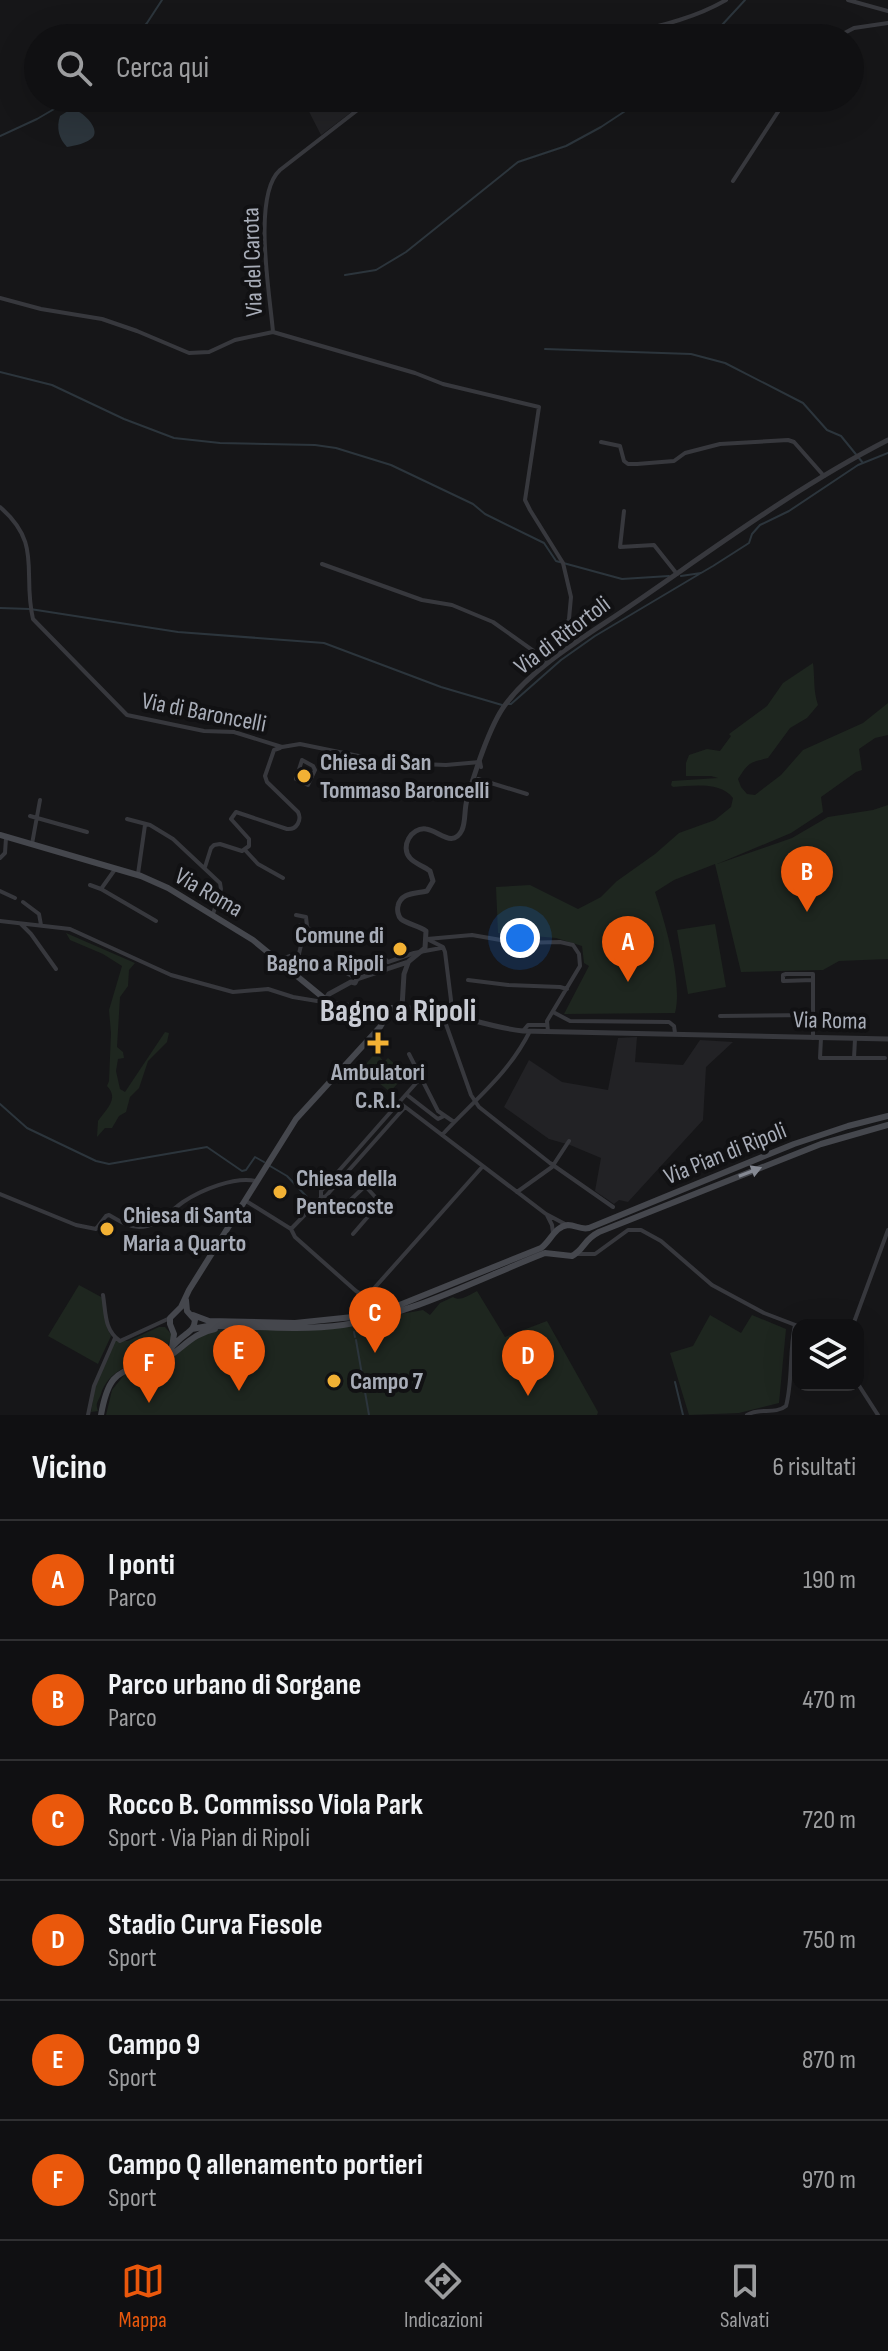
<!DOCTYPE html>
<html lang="it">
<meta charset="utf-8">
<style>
body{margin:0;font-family:"Sofia Sans Condensed",sans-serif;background:#19191b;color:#f1f3f6}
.controls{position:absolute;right:24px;bottom:24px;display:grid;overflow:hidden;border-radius:16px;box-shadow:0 8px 32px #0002}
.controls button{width:72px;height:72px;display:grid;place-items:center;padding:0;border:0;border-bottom:2px solid #303032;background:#101012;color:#f1f3f6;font:40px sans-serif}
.you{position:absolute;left:520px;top:938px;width:28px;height:28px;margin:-20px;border:6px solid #fff;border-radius:50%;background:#1a73e8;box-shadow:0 0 0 12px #1a73e833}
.badge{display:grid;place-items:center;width:52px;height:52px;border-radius:50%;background:#ea580c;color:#fff;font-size:26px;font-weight:700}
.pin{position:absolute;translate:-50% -66px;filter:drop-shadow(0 2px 4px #0008)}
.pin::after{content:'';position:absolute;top:42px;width:28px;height:24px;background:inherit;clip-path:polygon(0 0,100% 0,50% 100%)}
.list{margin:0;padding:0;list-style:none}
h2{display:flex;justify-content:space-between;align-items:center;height:104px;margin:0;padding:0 32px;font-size:34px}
h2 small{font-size:26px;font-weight:400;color:#9c9d9f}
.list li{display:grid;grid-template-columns:52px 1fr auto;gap:24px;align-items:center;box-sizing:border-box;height:120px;padding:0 32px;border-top:2px solid #303032}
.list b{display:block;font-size:30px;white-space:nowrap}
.list p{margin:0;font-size:26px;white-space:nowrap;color:#9c9d9f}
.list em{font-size:26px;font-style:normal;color:#9c9d9f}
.icon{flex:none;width:44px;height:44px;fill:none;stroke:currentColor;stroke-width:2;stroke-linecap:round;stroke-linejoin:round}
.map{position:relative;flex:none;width:888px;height:1415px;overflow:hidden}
.search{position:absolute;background:#101012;box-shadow:0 8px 32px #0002;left:24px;right:24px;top:24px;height:88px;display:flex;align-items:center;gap:20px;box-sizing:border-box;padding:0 28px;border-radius:44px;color:#9c9d9f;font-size:30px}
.sheet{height:824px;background:#101012}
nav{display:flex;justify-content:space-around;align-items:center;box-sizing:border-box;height:112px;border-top:2px solid #303032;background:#101012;font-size:22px;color:#9c9d9f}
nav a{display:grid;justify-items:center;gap:4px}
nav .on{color:#ea580c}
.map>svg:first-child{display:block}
</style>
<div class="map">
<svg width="888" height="1415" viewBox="0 0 888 1415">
<rect width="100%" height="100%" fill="#161618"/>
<path fill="#222225" d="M 302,98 L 370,98 L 321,135 Z
M 637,1037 L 635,1062 L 683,1065 L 700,1040 L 733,1042 L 706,1067 L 703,1120 L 628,1202 L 619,1200 L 614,1204 L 595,1191 L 601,1158 L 570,1145 L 549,1139 L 504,1107 L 529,1060 L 562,1082 L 608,1090 L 618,1038 Z"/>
<path fill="#1e261f" d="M 813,663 C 815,679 813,690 818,705 L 807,718 L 790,728 L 768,758 C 749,763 749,762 738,779 L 741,787 L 747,794 L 755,795 L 781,775 L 803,750 L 863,723 L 888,703 L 888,735 L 875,738 L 859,749 L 862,770 L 856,772 L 821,797 L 823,812 L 791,833 L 717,864 L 792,838 L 828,817 L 873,810 L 888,805 L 888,959 L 839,961 L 823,970 L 741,972 L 715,864 L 674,880 L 655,892 C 665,922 683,983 675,1013 L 564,1014 L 589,966 L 584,963 L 582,946 L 556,938 L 498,933 L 496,887 L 530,885 L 578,909 L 601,897 L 617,881 L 655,854 L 679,833 L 715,820 L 731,807 L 733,798 C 720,781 692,786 673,787 L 671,785 L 672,781 L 718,778 L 711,776 L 686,776 L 686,763 L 689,755 L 707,749 L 720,751 L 731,736 L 729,734 L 767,706 L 783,683 Z
M 715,924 L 726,987 L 688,994 L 677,930 Z
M 66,933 L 135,963 L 129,970 L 128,986 L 120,997 L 117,1047 L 123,1052 L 124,1058 L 118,1059 L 116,1071 L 120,1089 L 125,1092 L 165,1032 L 169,1033 L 167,1042 L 148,1061 L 139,1088 L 130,1097 L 126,1112 L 119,1116 L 112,1128 L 105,1128 L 97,1137 L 98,1121 C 105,1110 120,1099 107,1086 L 109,1081 L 111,1033 L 109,1010 L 122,966 L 103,954 L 70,940 Z
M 376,1052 L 384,1062 L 388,1058 L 406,1074 L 390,1092 L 362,1069 Z
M 79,1285 L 103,1298 L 107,1328 L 111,1336 L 98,1364 L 48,1336 Z
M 477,1291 L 505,1337 L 547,1321 L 598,1412 L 597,1415 L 106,1415 L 112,1390 L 125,1374 L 168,1361 L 191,1341 L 214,1330 L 312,1330 L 423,1310 L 430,1315 L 440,1303 L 453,1297 C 460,1302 469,1295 477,1291 Z
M 710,1315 L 741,1333 L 752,1315 L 786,1329 L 779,1403 L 739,1413 L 689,1415 L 670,1353 L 693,1346 Z
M 159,1327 L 165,1327 L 172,1335 C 164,1369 115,1353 101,1394 C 98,1402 95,1403 98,1411 L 91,1412 L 95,1387 L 114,1341 L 128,1341 Z"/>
<path fill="#2c353c" d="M 71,109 C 82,110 100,128 93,137 C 88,143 74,146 67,147 C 59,139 56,128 60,116 Z"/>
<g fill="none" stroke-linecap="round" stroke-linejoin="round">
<path stroke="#2c353c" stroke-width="2" d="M 134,38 L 147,23 L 162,0
M 710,38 L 745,0
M 0,136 L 37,119 L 73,98
M 345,275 L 376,270 L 406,252 L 518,162 L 566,146 L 601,127 L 645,98
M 545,349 L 691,354 L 725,363 L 803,403 L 827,430 L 841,436 L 863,463
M 0,372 L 52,385 L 124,419 L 174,438 L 220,443 L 315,445 L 336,448 L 391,465 L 473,504 L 485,514 L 544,543 L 556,561 L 622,579 L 669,576
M 681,576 L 701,573 L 713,566 L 749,543 L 752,534 L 760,525 L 789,511 L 858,465 L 888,453
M 0,608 L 30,609 L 178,632 L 324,643 L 441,687 L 502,705
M 508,704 L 511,704 L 561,660 L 595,636 L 701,573
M 0,1104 L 27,1128 L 96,1161 L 109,1164 L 207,1147 L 242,1171 L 246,1170 L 255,1157 L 264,1162
M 270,1166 L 287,1176 L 307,1197
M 354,1332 L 355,1337
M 356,1340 L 369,1415
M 675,1382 L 683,1415"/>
<path stroke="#37383d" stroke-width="4" d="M 848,0 L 888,11
M 609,38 C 649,28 690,21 726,0
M 835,38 L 854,28 L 888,23
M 733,181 L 787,98
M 0,298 L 41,309 L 102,319 L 137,331 L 189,353 L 209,352 L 235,340 L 273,332 L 415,373 L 443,384 L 539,407 L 525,500 L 530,510 L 563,563 L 571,597 L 569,619 L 549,662 L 493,622 L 452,605 L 422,600 L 322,564
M 273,332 C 270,295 252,195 280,170 L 373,98
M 601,442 L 620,446 L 624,461 L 628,464 L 637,464 L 674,461 L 685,453 L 720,444 L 788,440 L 794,442 L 824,476
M 0,507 C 43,544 22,572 33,619 L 127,715 L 204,731 L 234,732 L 282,747 L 300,744 L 393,763 L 446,765 L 480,762 L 481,767
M 624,511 L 620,547 L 654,545 L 677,574
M 302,760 L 313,766 L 315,770 L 308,785 L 296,779 Z
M 470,795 L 478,779 L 527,794
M 30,816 L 87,832
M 127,819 L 150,825 L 173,839 L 220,883 L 221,889 L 213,914
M 32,844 L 40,800
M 245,850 L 258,864 L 283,878
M 0,858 L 5,853 L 6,838
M 205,867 L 211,848 L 214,845 L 220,844 L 242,851 L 249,846 L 249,839 L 231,819 L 236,812 L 287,829 C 297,830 302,820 298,812 L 267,782 L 265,776 L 274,750 L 280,748
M 116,868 L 101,889 L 156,921
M 138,874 L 145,825
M 90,885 L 101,889
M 0,891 L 15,898
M 23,902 L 39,914 L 41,925
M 296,915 L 306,917 L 307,926
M 0,921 L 70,929 L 171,975 L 233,992 L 268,989 L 293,997 L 323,1002 L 325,1000
M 21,924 L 31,934 L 56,969
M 427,939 L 472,935 L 518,943 L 560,942 L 573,945 L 579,954 L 580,966 L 547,1021 L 548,1032
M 427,939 L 443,947 L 445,952 L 451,1000 L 451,1013
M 298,958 L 302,941 L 311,938 L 315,933 L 313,930 L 300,925
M 279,960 L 290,956 L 339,969 L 352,976
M 386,960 L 388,962 L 414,953 L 441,948
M 468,980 L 508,985 L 560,987 L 567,989
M 813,980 L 813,1038
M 783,981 L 783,975 L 786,974 L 813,974 L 813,980
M 783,981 L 813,980
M 553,1012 L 570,1021 L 669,1022 L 674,1026 L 675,1033
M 442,1013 L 471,1095 L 479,1107 L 550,1163 L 613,1207
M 720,1016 L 813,1015
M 523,1031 L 528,1025 L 547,1025
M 821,1038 L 820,1058 L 854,1058 L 855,1039
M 409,1054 L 438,1111 L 454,1122
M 854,1058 L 885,1058
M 407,1095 L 438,1119 L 444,1116
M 400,1103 L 546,1214 L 565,1224
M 442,1135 C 474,1100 508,1075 530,1031
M 517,1192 L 552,1167 L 569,1141
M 0,1194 L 76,1225 L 96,1229 L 106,1216 L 109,1215 C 118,1220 128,1227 139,1227 C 157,1227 169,1212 183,1202 C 201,1190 235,1176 256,1181
M 321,1198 L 321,1191 L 329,1182 L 417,1082 L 422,1079
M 321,1198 L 338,1212 L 363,1188 L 367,1188 L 379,1201 L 378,1205 L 353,1234
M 246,1201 L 291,1229
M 547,1215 L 552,1225 L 553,1233
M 291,1229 L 295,1237 L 356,1291 L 361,1294 L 369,1294 L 483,1166
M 291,1229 L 321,1198 L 326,1196 L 405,1107
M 577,1254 L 595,1254 L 628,1230 L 641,1230 L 661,1241 L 712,1285 L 764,1313 L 798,1326
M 103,1295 C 106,1313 104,1330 120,1341 L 170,1318
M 853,1325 L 888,1230
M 858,1384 L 878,1415
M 88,1415 L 94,1386 L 115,1338
M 747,1415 C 759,1407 775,1415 786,1406 C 793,1380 789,1352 795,1325"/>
<path stroke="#37383d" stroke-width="5" d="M 325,1000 L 329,994 L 351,982 L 355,983 L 357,979 L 408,962 L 425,948 L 426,931 C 419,926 407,924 401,919 C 398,916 397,910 398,906 C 401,892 416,894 427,891 L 433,881 L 430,871 C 424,866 415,864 410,858 C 400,847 411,827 426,829 C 438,830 453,849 462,830 C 466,821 464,809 467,800 C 474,774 490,725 505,705 C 534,665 593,632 633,604 C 716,547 798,486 888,440
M 402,1007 L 404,974 L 408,963
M 391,1008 C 437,1004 477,1026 523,1031 L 888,1039"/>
<path stroke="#45474d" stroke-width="6" d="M 0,835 L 141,876 L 168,888 L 253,940 L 331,1004 L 376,1009 L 391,1008 L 380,1027 L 296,1119 L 189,1290 L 181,1307 L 170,1318 L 170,1324 L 174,1334 L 172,1347
M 193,1315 L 209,1321 L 295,1323 L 353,1317 L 397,1306 L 541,1248 C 550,1242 555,1226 568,1225 C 576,1225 580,1230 589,1228 L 794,1144 L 848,1126 L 888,1116
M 192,1329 L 208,1326 C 253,1326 298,1331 343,1325 C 410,1315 481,1278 545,1253 L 572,1256 C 585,1249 583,1240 599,1232 L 821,1144 L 888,1125
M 153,1363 C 179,1357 187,1334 215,1329
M 101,1415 C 110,1364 123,1376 160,1356 C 170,1351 176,1341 185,1335 C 191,1330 194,1329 195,1320 L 187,1311 L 186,1300"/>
</g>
<defs><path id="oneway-solid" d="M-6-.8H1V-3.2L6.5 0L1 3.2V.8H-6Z" transform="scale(2)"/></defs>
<use fill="#858993" href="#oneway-solid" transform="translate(750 1172) rotate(-21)"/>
<g fill="#f2b134" stroke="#111113" stroke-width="3">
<circle cx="304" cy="776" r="8"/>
<circle cx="400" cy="949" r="8"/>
<path d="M374 1031h8v8h8v8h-8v8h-8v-8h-8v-8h8z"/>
<circle cx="280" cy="1192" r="8"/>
<circle cx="107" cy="1229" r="8"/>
<circle cx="334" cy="1381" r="8"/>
</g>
<g text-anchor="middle" stroke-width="8" stroke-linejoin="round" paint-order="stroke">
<g font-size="24" fill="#a8adb8" stroke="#111113">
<text transform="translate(252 262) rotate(-92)" y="8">Via del Carota</text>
<text transform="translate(562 635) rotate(-37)" y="8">Via di Ritortoli</text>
<text transform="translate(204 712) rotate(11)" y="8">Via di Baroncelli</text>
<text transform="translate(209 892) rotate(30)" y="8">Via Roma</text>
<text transform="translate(830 1020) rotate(1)" y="8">Via Roma</text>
<text transform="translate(725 1153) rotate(-22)" y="8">Via Pian di Ripoli</text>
</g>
<g font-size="24" font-weight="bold" fill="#a8adb8" stroke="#111113" text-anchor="start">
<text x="320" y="770">Chiesa di San<tspan x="320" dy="28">Tommaso Baroncelli</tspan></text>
<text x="384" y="943" text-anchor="end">Comune di<tspan x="384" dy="28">Bagno a Ripoli</tspan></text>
<text x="378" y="1080" text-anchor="middle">Ambulatori<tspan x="378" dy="28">C.R.I.</tspan></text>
<text x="296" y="1186">Chiesa della<tspan x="296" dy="28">Pentecoste</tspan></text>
<text x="123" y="1223">Chiesa di Santa<tspan x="123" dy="28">Maria a Quarto</tspan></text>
<text x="350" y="1389">Campo 7</text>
</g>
<g font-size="32" font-weight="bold" fill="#c9ccd4" stroke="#111113">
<text x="398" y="1021">Bagno a Ripoli</text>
</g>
</g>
</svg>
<div class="controls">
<button><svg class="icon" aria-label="layers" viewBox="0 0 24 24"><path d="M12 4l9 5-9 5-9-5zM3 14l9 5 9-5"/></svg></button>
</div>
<div class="you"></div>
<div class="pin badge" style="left:628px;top:982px">A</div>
<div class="pin badge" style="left:807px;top:912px">B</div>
<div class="pin badge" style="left:375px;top:1353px">C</div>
<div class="pin badge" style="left:528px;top:1396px">D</div>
<div class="pin badge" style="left:239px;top:1391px">E</div>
<div class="pin badge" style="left:149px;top:1403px">F</div>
<div class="search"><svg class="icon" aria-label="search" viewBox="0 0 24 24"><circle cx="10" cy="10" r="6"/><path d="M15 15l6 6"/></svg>Cerca qui</div>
</div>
<section class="sheet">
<h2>Vicino<small>6 risultati</small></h2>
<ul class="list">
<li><span class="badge">A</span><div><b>I ponti</b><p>Parco</p></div><em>190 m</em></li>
<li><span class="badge">B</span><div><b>Parco urbano di Sorgane</b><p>Parco</p></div><em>470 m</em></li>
<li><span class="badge">C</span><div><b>Rocco B. Commisso Viola Park</b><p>Sport · Via Pian di Ripoli</p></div><em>720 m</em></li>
<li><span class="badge">D</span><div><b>Stadio Curva Fiesole</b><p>Sport</p></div><em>750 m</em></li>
<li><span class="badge">E</span><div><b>Campo 9</b><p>Sport</p></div><em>870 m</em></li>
<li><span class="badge">F</span><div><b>Campo Q allenamento portieri</b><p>Sport</p></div><em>970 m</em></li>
</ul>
</section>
<nav>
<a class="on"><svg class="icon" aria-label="map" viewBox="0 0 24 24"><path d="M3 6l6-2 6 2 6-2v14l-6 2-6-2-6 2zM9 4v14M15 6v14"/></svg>Mappa</a>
<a><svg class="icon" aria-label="directions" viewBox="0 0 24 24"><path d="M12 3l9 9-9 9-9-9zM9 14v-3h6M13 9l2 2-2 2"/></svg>Indicazioni</a>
<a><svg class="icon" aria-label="saved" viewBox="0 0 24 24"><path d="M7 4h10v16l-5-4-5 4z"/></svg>Salvati</a>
</nav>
